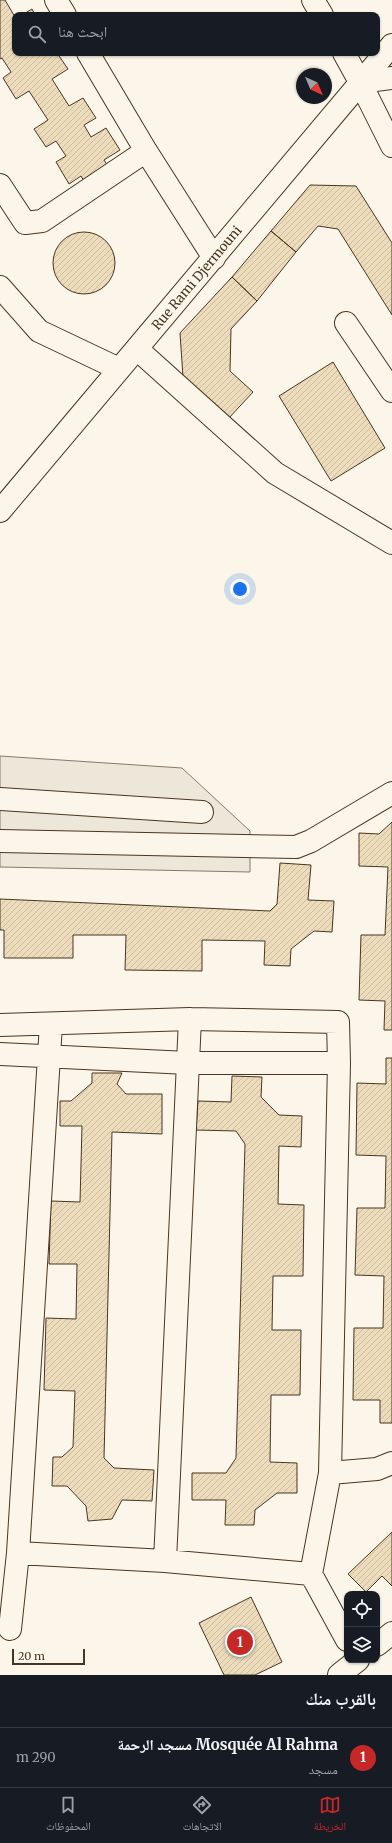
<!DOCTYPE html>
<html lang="ar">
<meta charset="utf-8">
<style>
body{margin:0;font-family:Merriweather,"Noto Naskh Arabic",serif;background:#20242c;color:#f1f3f6;direction:rtl}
.controls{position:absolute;right:12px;bottom:12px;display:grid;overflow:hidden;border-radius:8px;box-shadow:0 1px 3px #0004}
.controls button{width:36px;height:36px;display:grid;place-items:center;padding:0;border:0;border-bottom:1px solid #363941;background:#171b24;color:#f1f3f6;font:20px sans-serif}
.compass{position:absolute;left:296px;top:68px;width:36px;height:36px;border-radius:50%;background:#171b24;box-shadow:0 1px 3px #0004;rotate:136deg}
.scale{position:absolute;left:12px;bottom:10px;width:73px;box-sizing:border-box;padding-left:4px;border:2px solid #4a3520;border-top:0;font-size:11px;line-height:14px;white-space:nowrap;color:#4a3520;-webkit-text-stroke:3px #fbf6e9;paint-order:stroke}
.you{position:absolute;left:240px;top:589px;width:14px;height:14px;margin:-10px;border:3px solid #fff;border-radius:50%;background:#1a73e8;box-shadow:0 0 0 6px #1a73e833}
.badge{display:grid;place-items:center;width:26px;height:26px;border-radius:50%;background:#c62828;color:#fff;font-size:13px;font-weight:700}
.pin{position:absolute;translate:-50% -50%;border:2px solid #fff;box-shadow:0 1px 4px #0006}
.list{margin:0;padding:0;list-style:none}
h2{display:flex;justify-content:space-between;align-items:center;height:52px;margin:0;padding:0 16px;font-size:17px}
h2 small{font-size:13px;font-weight:400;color:#9ea1a6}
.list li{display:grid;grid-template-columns:26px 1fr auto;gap:12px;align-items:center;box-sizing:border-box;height:60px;padding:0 16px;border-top:1px solid #363941}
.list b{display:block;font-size:15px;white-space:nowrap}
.list p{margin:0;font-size:13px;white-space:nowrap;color:#9ea1a6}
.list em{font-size:13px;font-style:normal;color:#9ea1a6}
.icon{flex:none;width:22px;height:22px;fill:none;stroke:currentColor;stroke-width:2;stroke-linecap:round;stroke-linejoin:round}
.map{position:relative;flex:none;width:392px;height:1675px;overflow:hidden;direction:ltr}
.search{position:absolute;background:#171b24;box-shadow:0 1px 3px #0004;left:12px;right:12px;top:12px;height:44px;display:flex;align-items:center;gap:10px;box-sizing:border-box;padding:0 14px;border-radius:8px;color:#9ea1a6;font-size:15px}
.sheet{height:112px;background:#171b24}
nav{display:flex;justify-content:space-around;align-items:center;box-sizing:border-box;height:56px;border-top:1px solid #363941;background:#171b24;font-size:11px;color:#9ea1a6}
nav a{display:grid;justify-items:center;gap:2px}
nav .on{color:#c62828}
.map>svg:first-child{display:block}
</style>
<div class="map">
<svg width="392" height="1675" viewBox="0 0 392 1675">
<defs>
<pattern id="building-hatch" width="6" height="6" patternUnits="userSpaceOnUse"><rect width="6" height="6" fill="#ecdcbc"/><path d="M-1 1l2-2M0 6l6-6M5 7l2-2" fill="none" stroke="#ccbda1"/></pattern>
</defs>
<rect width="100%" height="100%" fill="#fbf6e9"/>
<path fill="#ede7d9" stroke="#887966" d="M 0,756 L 182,768 L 250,831 L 250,872 L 0,867 Z"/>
<path fill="url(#building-hatch)" stroke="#4a3520" d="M 0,0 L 5,0 L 15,17 L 15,53 L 57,53 L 68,69 L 52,79 L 69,106 L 83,98 L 96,118 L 84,125 L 91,137 L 106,128 L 120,150 L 104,160 L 111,171 L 87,186 L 81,176 L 69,184 L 56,162 L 66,156 L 56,141 L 46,147 L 34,129 L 48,120 L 29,91 L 16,99 L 3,78 L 11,72 L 2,58 L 0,59 Z
M 32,9 L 35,15 L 22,15 Z
M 310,185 L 356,186 L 392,243 L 392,315 L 338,229 L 318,226 L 296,252 L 271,231 Z
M 271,231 L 296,252 L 257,301 L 232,277 Z
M53 263a31 31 0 1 1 62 0a31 31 0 1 1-62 0Z
M 232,277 L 257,301 L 231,329 L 230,371 L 253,392 L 228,419 L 183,377 L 180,333 Z
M 333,362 L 385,448 L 331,481 L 279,396 Z
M 392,822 L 392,1030 L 384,1030 L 385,1001 L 359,1000 L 361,935 L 385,935 L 388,867 L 359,866 L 359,833 L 379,834 Z
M 280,863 L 311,865 L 308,900 L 334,901 L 332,932 L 314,931 L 291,949 L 290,966 L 264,965 L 265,941 L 202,940 L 202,971 L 125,970 L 126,935 L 73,935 L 73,958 L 4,958 L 4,930 L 0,930 L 0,899 L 270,911 L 277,904 Z
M 386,1058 L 392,1058 L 392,1423 L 380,1423 L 380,1400 L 353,1400 L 354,1328 L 383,1328 L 384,1276 L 355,1275 L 357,1208 L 385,1208 L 386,1156 L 356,1155 L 357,1083 L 386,1084 Z
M 92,1073 L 122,1073 L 117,1084 L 126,1094 L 162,1094 L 162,1134 L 112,1132 L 104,1458 L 114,1468 L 154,1470 L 152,1501 L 122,1500 L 112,1519 L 88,1521 L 86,1506 L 67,1486 L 52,1486 L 53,1457 L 62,1457 L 73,1447 L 75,1391 L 44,1390 L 46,1318 L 76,1319 L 77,1264 L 49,1264 L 51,1201 L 80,1202 L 82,1126 L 60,1126 L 60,1101 L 71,1101 L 92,1083 Z
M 232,1076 L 262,1077 L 261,1097 L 279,1115 L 302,1116 L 301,1147 L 279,1146 L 278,1204 L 304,1205 L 303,1276 L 273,1276 L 272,1330 L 301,1330 L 300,1395 L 271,1395 L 270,1462 L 297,1463 L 297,1493 L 277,1493 L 255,1510 L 254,1525 L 225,1525 L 226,1500 L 192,1500 L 192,1473 L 226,1473 L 236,1458 L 245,1144 L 236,1131 L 196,1130 L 198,1101 L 231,1102 Z
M 392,1532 L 392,1586 L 382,1576 L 366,1592 L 348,1574 Z
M 251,1597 L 282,1662 L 255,1675 L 224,1675 L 199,1623 Z"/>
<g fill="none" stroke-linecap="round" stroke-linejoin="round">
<g stroke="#4a3520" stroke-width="24">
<path id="minor" d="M 56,0 L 65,15
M 313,0 L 322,15
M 88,53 L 146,151 L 214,258
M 344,53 L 360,82 L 392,146
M 360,82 L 392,78
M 0,185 L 25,223 L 42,221 L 146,151
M 0,287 L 39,331 L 119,369
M 346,323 L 392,391
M 137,349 L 275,473 L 392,543
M 0,799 L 202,812
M 0,841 L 296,847 L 311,841 L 392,793
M 0,1025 L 190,1019 L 338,1022 L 339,1063 L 330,1473
M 0,1054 L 188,1063 L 339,1063
M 18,1553 L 165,1561 L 311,1574
M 165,1561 L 190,1019
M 10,1629 L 18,1553 L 51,1024
M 347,1640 L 311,1574 L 330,1473 L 377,1469 L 392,1463
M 377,1645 L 392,1633
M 339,1675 L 358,1660"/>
</g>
<g stroke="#4a3520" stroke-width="24">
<g id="major">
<path id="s1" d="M 0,511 L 392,45"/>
</g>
</g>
<use href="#minor" stroke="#fbf6e9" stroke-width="22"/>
<use href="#major" stroke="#fbf6e9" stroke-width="22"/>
</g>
<g text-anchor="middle" stroke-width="3" stroke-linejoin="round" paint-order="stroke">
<g font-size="13" fill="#4a3520" stroke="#fbf6e9">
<text dy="5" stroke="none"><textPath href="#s1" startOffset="305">Rue Rami Djermouni</textPath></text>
</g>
</g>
</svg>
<div class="controls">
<button><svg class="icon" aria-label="locate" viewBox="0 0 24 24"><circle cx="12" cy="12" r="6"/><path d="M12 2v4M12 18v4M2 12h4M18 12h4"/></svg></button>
<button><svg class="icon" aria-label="layers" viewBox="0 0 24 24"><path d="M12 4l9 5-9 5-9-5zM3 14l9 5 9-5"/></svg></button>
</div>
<svg class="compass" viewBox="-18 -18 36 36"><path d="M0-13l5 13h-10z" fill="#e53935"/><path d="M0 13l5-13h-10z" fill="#9ea1a6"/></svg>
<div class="scale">20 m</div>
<div class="you"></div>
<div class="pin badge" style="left:240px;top:1642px">1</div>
<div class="search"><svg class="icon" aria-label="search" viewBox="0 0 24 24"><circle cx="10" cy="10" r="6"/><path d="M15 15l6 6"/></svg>ابحث هنا</div>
</div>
<section class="sheet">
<h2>بالقرب منك<small></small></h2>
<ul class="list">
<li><span class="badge">1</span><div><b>Mosquée Al Rahma مسجد الرحمة</b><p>مسجد</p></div><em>290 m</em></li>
</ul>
</section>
<nav>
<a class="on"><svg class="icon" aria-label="map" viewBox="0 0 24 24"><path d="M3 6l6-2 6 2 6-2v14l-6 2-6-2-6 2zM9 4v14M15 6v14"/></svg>الخريطة</a>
<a><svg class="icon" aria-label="directions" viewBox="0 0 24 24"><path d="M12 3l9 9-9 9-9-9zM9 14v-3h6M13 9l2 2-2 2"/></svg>الاتجاهات</a>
<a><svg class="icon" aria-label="saved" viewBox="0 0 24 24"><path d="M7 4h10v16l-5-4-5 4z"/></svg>المحفوظات</a>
</nav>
